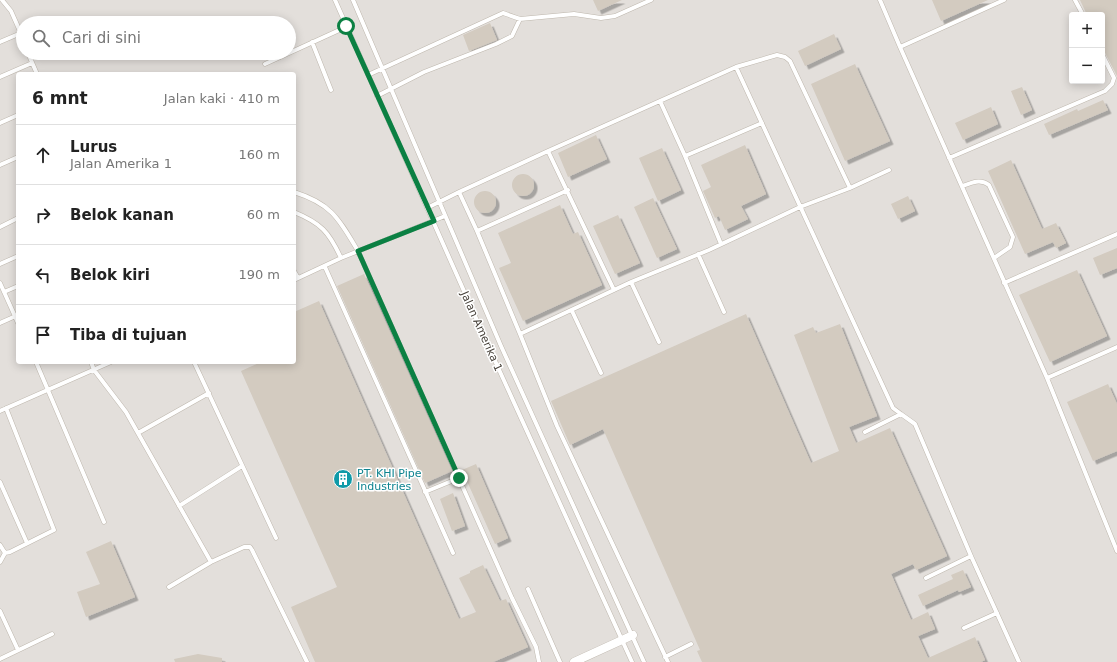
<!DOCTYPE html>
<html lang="id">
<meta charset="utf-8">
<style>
body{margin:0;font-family:"DejaVu Sans",sans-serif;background:#f6f6f6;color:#222}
.controls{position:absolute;right:12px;top:12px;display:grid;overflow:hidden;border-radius:4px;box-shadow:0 2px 10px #0003}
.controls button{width:36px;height:36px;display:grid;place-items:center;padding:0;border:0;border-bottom:1px solid #e0e0e0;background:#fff;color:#222;font:20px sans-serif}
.stop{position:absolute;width:12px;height:12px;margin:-9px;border:3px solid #0b8043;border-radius:50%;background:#fff}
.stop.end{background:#0b8043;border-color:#fff;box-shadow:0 1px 4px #0008}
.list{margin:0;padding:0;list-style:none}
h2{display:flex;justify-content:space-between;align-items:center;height:52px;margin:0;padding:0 16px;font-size:17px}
h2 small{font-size:13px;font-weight:400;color:#767676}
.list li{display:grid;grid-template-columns:26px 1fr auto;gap:12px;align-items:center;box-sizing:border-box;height:60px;padding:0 16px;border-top:1px solid #e0e0e0}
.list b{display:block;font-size:15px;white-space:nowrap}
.list p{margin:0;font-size:13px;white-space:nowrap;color:#767676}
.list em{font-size:13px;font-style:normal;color:#767676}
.icon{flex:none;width:22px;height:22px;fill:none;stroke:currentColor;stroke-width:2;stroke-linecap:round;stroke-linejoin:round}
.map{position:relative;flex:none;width:1117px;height:662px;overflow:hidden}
.search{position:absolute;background:#fff;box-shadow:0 2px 10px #0003;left:16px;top:16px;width:280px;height:44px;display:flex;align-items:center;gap:10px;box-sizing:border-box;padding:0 14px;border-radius:22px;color:#767676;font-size:15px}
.panel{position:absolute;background:#fff;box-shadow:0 2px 10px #0003;left:16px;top:72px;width:280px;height:292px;border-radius:4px}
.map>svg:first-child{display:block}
</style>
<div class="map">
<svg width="1117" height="662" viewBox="0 0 1117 662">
<defs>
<filter id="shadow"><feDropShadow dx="3.5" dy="3.5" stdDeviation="0" flood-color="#0004"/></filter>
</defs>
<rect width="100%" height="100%" fill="#f3f0ea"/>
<path fill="#e3dfdb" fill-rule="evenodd" d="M 0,0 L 1117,0 L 1117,662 L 0,662 ZM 1072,15 L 1102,15 L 1102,81 L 1072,81 ZM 23,23 L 289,23 L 289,53 L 23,53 ZM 18,74 L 294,74 L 294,362 L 18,362 Z"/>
<path fill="#d3cbc0" filter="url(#shadow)" d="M 593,0 L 622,0 L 598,11 Z
M 932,0 L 988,0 L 941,21 Z
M 1080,0 L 1117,0 L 1117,76 L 1102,47 L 1102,15 L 1087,15 Z
M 490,23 L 497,40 L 469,51 L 463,35 Z
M 834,34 L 841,49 L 805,66 L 798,51 Z
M 855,64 L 890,141 L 845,161 L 811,84 Z
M 1022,87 L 1032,110 L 1021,115 L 1011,91 Z
M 1103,100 L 1108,110 L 1049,135 L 1044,124 L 1077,109 L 1078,111 Z
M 991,107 L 998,124 L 963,140 L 955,123 Z
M 596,135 L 607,159 L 568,177 L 558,153 Z
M 745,145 L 766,194 L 741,206 L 748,219 L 725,230 L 719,216 L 715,218 L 703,191 L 711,187 L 701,165 Z
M 662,148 L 681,190 L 658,201 L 639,158 Z
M 1011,160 L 1042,229 L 1056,223 L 1066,243 L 1056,248 L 1053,242 L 1025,254 L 988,171 Z
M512 185a11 11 0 1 1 22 0a11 11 0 1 1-22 0Z
M474 202a11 11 0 1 1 22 0a11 11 0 1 1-22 0Z
M 908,196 L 915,211 L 898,219 L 891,204 Z
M 653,198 L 677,249 L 657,258 L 634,207 Z
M 560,205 L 573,234 L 578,232 L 602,285 L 523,321 L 499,268 L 511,263 L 498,233 Z
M 618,215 L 640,263 L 615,274 L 593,226 Z
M 1117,248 L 1117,268 L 1100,275 L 1093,258 Z
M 1077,270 L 1107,336 L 1050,362 L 1019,295 Z
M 364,274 L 452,471 L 425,483 L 337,286 Z
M 319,301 L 459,619 L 476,612 L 459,578 L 470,573 L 470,571 L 483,565 L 500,601 L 506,599 L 528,647 L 493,662 L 315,662 L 291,607 L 337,587 L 241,371 L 261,362 L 294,362 L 294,347 L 296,346 L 294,341 L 294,312 Z
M 746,314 L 811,463 L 839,451 L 794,335 L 813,327 L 816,333 L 840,324 L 877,416 L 849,427 L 856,443 L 890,428 L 947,556 L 916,570 L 913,564 L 891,574 L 911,620 L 928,612 L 935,629 L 918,636 L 928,658 L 975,637 L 985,660 L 981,662 L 702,662 L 697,651 L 700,650 L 603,429 L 570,445 L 551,401 Z
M 1108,384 L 1117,404 L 1117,451 L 1093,461 L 1067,402 Z
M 476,464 L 508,538 L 495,544 L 462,470 Z
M 453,493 L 465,526 L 452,531 L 440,499 Z
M 111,541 L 135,597 L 86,617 L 77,592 L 100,584 L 86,552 Z
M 963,570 L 971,587 L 959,592 L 958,590 L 923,606 L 918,595 L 953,579 L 951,575 Z
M 198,654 L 222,658 L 222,662 L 175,662 L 174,659 Z"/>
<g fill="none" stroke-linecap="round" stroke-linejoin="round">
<g stroke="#beb7ad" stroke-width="5">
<path id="service" d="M 2,0 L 11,11 L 23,38
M 335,0 L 491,352 L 632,662
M 353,0 L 501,346 L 644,662
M 880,0 L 900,47 L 1004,0
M 1075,0 L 1083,15
M 0,42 L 21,33
M 312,42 L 331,90
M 900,47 L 1047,378 L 1117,551
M 28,53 L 37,74
M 265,64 L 346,27
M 736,67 L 893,408 L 901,414 L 865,432
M 368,75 L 503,13 L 520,19 L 574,14 L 601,18 L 615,16 L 651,0
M 0,77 L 32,63
M 377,96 L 424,72 L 496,44 L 512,36 L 520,19
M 660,101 L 685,156 L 721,244
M 0,123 L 18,115
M 548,151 L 459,192 L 477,231 L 568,190
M 685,156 L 762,123
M 949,158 L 1105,91 L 1112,84 L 1114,78 L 1102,54
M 0,165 L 18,157
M 962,186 C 972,183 980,178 989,185 L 1013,237 L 1010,247 L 994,258
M 850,188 L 889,170
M 294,192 C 332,204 339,219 358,251 L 512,598 L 536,647 L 539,662
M 427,208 L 459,192
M 294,212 C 321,223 329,232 341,258
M 0,227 L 18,218
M 477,231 L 520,334
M 698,254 L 724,312
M 0,264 L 18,256
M 325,267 L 453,553
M 294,271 L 298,278
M 294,280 L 341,258 L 445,216
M 631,282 L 659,342
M 0,283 L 18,323
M 1004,283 L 1117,234
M 614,290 L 548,151 L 736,67 L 777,55 L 785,57 L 790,61 L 850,188 L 800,207 L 709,250 L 631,282 L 520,334 L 557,426 L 668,662
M 4,292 L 18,286
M 572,311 L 601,373
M 0,323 L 18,315
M 36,362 L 104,522
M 91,362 L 94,370 L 126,412 L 211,562
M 194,362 L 276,538
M 1047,378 L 1117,347
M 0,411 L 111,362
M 901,414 L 915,424 L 971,556 L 1019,662
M 138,433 L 209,393
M 0,482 L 27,543
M 425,492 L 459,478
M 179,506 L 242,466
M 0,545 L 5,553 L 10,552 L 54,530 L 6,408
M 0,562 L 5,553
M 926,578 L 971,556
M 169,587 L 211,562 L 244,547 L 250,547 L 252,550 L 307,662
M 528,589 L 560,662
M 0,611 L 18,650
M 964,628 L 997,613
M 665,657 L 691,644
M 0,659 L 52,634"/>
</g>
<g stroke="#beb7ad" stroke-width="9">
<path id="minor" d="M 574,662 L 633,635"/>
</g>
<use href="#service" stroke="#fff" stroke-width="4"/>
<use href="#minor" stroke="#fff" stroke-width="8"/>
</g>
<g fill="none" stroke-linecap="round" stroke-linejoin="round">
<path stroke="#0b8043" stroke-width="5" d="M 346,26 L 434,221 L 358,251 L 459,478"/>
</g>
<defs>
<g id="building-disc" transform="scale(1)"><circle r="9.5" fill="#0f9aa8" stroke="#fff"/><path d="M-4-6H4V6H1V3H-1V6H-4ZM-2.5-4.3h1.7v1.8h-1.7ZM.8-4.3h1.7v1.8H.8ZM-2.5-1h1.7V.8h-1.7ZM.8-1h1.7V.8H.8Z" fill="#fff"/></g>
</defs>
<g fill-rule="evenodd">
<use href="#building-disc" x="343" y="479"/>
</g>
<g text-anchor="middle" stroke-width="3" stroke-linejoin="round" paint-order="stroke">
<g font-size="11" fill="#464039" stroke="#fff">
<text transform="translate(482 331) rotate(66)" y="4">Jalan Amerika 1</text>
</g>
<g font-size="11" fill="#0d838f" stroke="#fff" text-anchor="start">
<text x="357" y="477">PT. KHI Pipe<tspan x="357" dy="13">Industries</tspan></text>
</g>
</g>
</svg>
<div class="controls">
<button>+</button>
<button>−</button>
</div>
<div class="stop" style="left:346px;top:26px"></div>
<div class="stop end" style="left:459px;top:478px"></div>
<div class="search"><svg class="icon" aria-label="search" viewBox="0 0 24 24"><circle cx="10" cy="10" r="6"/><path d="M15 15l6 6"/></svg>Cari di sini</div>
<section class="panel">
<h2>6 mnt<small>Jalan kaki · 410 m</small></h2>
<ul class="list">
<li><svg class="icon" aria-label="ahead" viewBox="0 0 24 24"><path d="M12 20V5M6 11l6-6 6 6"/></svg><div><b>Lurus</b><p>Jalan Amerika 1</p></div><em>160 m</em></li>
<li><svg class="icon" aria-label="right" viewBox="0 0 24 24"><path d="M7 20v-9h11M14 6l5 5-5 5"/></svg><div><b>Belok kanan</b></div><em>60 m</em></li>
<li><svg class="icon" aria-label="left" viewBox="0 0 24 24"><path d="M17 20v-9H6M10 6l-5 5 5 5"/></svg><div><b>Belok kiri</b></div><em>190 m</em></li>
<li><svg class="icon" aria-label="arrive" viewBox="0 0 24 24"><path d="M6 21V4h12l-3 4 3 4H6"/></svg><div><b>Tiba di tujuan</b></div></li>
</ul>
</section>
</div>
